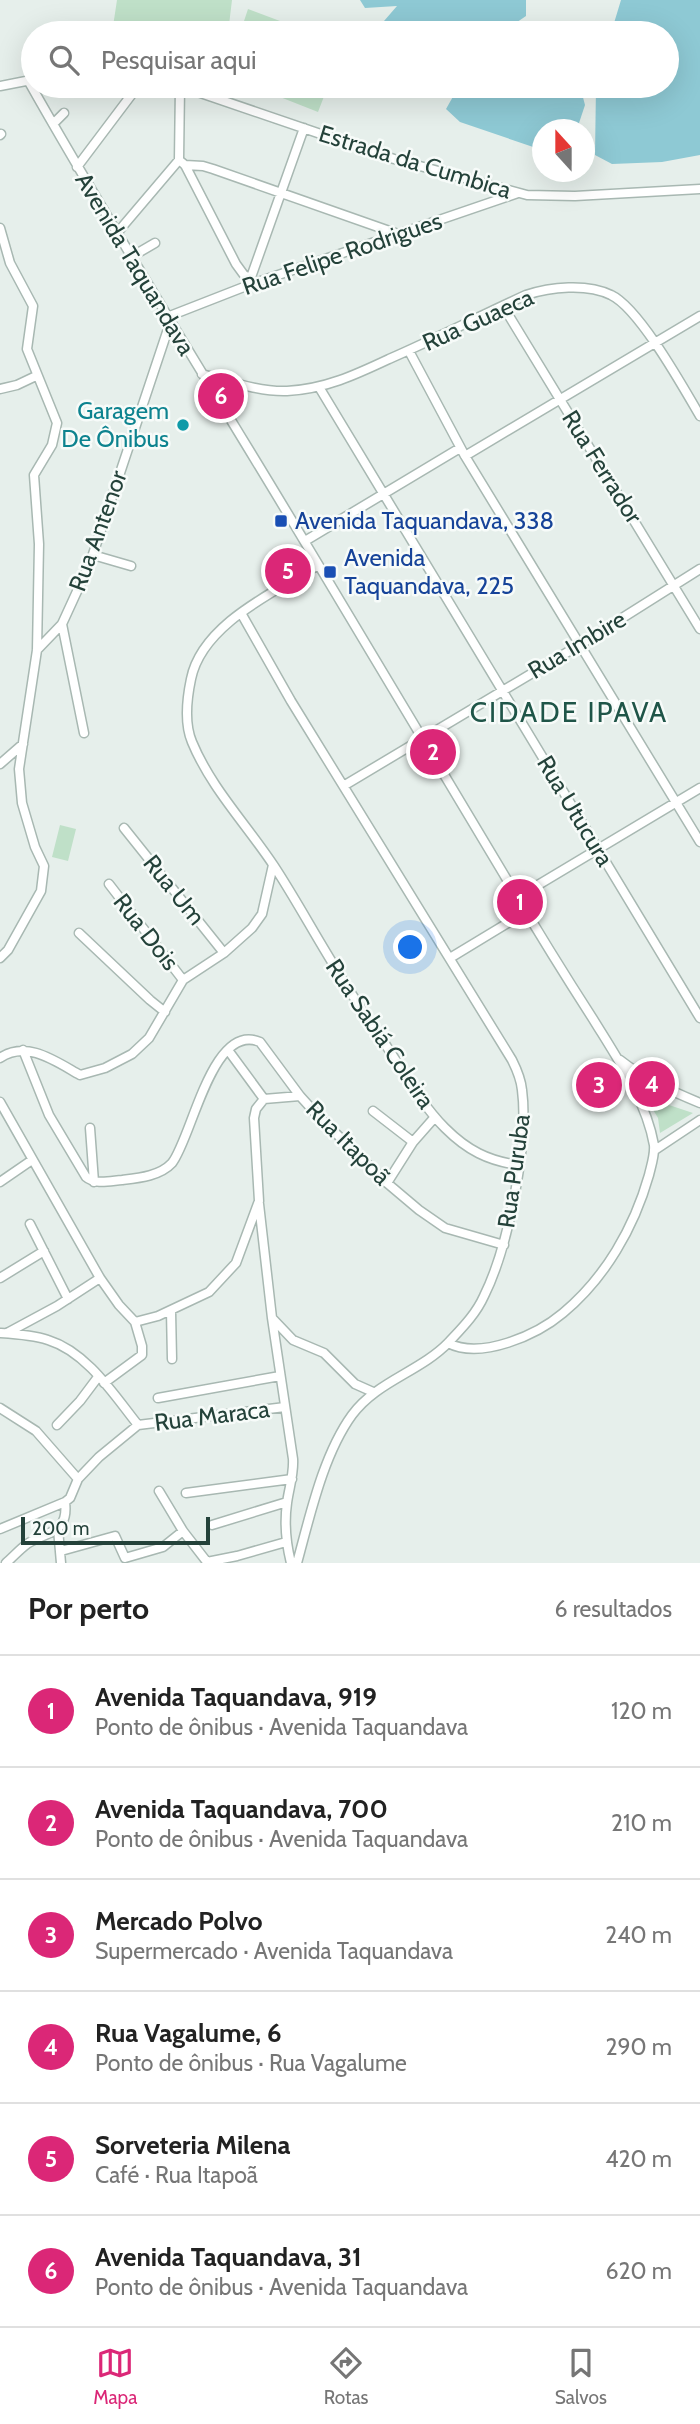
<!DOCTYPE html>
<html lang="pt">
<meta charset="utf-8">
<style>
body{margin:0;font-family:Cabin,sans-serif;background:#f2f2f2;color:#222}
.compass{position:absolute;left:532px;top:119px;width:63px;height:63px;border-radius:50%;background:#fff;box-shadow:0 7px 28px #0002;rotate:339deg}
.scale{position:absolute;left:21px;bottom:18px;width:189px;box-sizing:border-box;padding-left:7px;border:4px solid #24423a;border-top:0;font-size:19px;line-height:24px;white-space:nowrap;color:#24423a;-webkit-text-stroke:5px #f7fbf9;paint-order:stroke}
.you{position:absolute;left:411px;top:948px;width:24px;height:24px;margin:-18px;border:5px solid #fff;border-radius:50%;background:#1a73e8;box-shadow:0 0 0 10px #1a73e833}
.badge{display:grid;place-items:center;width:46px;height:46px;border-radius:50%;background:#db2777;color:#fff;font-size:23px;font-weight:700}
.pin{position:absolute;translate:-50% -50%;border:4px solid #fff;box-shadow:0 2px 7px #0006}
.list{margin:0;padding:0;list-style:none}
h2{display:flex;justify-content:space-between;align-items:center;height:91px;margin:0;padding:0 28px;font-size:30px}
h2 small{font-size:23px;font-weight:400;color:#767676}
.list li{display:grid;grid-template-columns:46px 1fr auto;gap:21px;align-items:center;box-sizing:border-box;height:112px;padding:0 28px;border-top:2px solid #e0e0e0}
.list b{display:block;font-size:26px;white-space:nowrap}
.list p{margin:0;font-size:23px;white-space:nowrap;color:#767676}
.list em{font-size:23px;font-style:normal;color:#767676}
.icon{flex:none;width:38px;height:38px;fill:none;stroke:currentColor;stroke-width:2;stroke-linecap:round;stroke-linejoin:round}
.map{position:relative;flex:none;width:700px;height:1563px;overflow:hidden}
.search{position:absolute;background:#fff;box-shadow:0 7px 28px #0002;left:21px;right:21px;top:21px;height:77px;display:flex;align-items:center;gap:18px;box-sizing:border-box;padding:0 24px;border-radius:38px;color:#767676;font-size:26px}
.sheet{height:763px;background:#fff}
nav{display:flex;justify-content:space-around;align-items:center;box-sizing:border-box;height:98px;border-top:2px solid #e0e0e0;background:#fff;font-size:19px;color:#767676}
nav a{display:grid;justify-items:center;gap:4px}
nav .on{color:#db2777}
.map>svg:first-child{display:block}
</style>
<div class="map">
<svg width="700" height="1563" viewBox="0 0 700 1563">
<rect width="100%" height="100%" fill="#e6efeb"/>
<path fill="#bfe0c8" d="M 117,0 L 232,0 L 228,33 L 112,33 Z
M 248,9 L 312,33 L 240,33 Z
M 252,86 L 328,86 L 318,112 Z
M 60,825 L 76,829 L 68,861 L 52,857 Z
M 643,1093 L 666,1104 L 693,1113 L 660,1133 L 658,1118 Z"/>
<path fill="#8ec9d4" d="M 360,0 L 526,0 L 526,16 L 501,33 L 386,33 L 384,21 L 397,6 L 365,8 Z
M 621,0 L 700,0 L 700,155 L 662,162 L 612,164 L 595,155 L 596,86 L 667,86 L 667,33 L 611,33 Z
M 459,86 L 580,86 L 585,105 L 577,129 L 542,130 L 542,150 L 460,122 L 446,109 Z"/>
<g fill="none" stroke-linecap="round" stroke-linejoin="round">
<g stroke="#a8b8b2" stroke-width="11">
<path id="minor" d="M 29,82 C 117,238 214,390 306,544 C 372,654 437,763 503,873 C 532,922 562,971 593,1019 C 617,1058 646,1100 654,1145 C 655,1155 651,1166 649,1175 C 634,1228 605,1278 563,1313 C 537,1335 481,1360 448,1343
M 0,86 L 31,80
M 180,86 L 394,159 L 527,195 L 575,196 L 700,189
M 180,86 L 179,160 L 185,165 L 236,264 L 244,275 L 250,278
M 53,124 L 64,113
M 0,135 L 1,134
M 185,165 L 203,166 L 213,169 L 398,234
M 77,167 L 138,86
M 0,228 L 10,263 L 33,306 L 27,349 L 57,423 L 52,445 L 34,475 L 39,544 L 37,650 L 19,769 L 22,803 L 35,847 L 44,866 L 41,891 L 8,950 L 0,958
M 117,233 L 179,160
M 131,257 L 155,243
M 250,280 L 304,128
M 503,306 L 700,629
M 167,317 L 249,285 L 518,193
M 409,351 L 465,456 L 700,842
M 202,374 C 229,381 259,392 287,391 C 325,389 355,375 389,359 C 435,339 480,316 526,295 C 550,287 587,283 611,295 C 639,308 683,387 700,416
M 319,387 L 700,1018
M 0,389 L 17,385 L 36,376
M 465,456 L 700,316
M 305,541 L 460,448
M 93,555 L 131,566
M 318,565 C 275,592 202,624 191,679 C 187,698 184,723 192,742 C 211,788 247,825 274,866 C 297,901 317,939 340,975 C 355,1001 373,1025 389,1050 C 406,1076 423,1106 445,1128 C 467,1150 488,1161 519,1165
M 241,613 L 291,701 L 512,1060 C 517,1070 521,1079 522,1090 C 529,1143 508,1248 484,1296 C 476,1314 462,1328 449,1342 C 420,1372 377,1381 352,1415 C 323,1455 310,1516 297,1563
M 62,624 L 84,733
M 37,650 L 62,624 L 90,563 L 170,323
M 0,764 L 23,744
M 345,785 L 581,644 L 700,569
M 124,828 L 224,953
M 109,884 L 183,980
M 518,897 L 700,788
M 79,933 L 150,1000 L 165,1012
M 450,958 L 526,912
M 23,1050 L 49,1115 L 86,1177 C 95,1185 110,1181 122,1180 C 139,1178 160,1176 172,1163 C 192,1138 212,1021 260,1042 L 300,1096 L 320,1118 L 387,1183 L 419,1210 L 445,1228 L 504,1245
M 228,1050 L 264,1099
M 0,1058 C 27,1040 55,1061 80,1075 L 105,1068 L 132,1054 L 149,1038 L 183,980 L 224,953 L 252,928 L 262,914 L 273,865
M 620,1060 C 644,1079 671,1091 700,1103
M 0,1102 L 100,1278 L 119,1305 L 135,1322 L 142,1346 L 142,1355 L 104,1383
M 373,1111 L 413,1142
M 90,1128 L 94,1182
M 655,1150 L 700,1120
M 0,1182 L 32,1160
M 387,1183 L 413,1142 L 435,1117
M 259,1204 L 272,1318 L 293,1340 L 324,1353 L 355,1384 L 373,1392
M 30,1224 L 68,1299
M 0,1278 L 44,1251
M 171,1311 L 172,1359
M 272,1318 L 293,1459 C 294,1474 289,1488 287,1503 C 284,1524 286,1543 291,1563
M 135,1322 L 158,1316 L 209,1292 L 236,1263 L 259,1201 L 254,1118 L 256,1109 L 264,1099 L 300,1096
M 0,1333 C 16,1334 33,1335 48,1340 C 87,1352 114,1395 138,1425 L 99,1457 L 78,1479
M 7,1333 L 57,1306 L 100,1278
M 158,1398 L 280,1376
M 0,1408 L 36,1431 L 78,1479 L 70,1498 L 65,1502 L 0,1529
M 57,1425 L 80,1401 L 98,1377
M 138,1425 L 285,1407
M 159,1491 L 183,1531 L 207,1562 L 237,1556 L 286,1542
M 186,1493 L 292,1479
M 212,1525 L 287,1502
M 58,1529 L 61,1563
M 61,1551 L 115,1536 L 125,1558 L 163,1547 L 183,1531
M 6,1563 C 13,1557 20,1549 27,1544 C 47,1531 69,1534 65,1502"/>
</g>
<use href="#minor" stroke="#fff" stroke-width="8"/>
</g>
<circle fill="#0f9aa8" stroke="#f7fbf9" stroke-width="2.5" cx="183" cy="425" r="7"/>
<g fill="#1a4fb4" stroke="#f7fbf9" stroke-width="2.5">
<rect x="274" y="514" width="14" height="14" rx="3.5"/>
<rect x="323" y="565" width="14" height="14" rx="3.5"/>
</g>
<g text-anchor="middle" stroke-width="5" stroke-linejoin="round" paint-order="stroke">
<g font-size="24" fill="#24423a" stroke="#f7fbf9">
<text transform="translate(415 162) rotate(17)" y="8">Estrada da Cumbica</text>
<text transform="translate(342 254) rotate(-19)" y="8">Rua Felipe Rodrigues</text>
<text transform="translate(135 264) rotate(59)" y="8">Avenida Taquandava</text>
<text transform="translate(478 320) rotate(-24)" y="8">Rua Guaeca</text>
<text transform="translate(602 467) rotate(58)" y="8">Rua Ferrador</text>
<text transform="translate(98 531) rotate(-70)" y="8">Rua Antenor</text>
<text transform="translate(577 645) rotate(-31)" y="8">Rua Imbire</text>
<text transform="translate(575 811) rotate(59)" y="8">Rua Utucura</text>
<text transform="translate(174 890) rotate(51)" y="8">Rua Um</text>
<text transform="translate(146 932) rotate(52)" y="8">Rua Dois</text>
<text transform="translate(380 1034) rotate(56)" y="8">Rua Sabiá Coleira</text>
<text transform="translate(348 1143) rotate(45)" y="8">Rua Itapoã</text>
<text transform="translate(514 1171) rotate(-82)" y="8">Rua Puruba</text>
<text transform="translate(212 1416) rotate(-7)" y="8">Rua Maraca</text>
</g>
<g font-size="24" fill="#0d838f" stroke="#f7fbf9" text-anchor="end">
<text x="169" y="419">Garagem<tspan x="169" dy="28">De Ônibus</tspan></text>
</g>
<g font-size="24" fill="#164399" stroke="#f7fbf9" text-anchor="start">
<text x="295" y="529">Avenida Taquandava, 338</text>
<text x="344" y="566">Avenida<tspan x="344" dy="28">Taquandava, 225</tspan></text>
</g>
<g font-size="28" letter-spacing="2" fill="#1f5548" stroke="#f7fbf9">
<text x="569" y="722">CIDADE IPAVA</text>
</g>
</g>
</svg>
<svg class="compass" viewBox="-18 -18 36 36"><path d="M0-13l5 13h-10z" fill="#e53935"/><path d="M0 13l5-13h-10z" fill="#767676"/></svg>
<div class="scale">200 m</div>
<div class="you"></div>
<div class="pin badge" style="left:520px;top:902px">1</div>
<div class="pin badge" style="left:433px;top:752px">2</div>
<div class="pin badge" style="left:599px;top:1085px">3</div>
<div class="pin badge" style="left:652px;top:1084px">4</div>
<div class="pin badge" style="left:288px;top:571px">5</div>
<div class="pin badge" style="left:221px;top:396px">6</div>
<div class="search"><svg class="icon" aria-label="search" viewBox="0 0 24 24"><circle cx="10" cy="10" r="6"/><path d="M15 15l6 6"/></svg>Pesquisar aqui</div>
</div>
<section class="sheet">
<h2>Por perto<small>6 resultados</small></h2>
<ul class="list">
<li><span class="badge">1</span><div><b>Avenida Taquandava, 919</b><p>Ponto de ônibus · Avenida Taquandava</p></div><em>120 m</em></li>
<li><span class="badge">2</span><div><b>Avenida Taquandava, 700</b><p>Ponto de ônibus · Avenida Taquandava</p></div><em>210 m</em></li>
<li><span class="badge">3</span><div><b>Mercado Polvo</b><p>Supermercado · Avenida Taquandava</p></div><em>240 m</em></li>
<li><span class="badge">4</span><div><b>Rua Vagalume, 6</b><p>Ponto de ônibus · Rua Vagalume</p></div><em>290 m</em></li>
<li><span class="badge">5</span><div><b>Sorveteria Milena</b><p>Café · Rua Itapoã</p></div><em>420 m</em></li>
<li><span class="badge">6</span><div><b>Avenida Taquandava, 31</b><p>Ponto de ônibus · Avenida Taquandava</p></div><em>620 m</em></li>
</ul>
</section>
<nav>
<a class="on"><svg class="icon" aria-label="map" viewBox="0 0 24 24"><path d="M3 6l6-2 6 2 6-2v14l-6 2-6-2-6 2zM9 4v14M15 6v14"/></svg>Mapa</a>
<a><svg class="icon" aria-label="directions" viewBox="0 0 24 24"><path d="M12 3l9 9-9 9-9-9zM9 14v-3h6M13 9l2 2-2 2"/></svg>Rotas</a>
<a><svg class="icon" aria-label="saved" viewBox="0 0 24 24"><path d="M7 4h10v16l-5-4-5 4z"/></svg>Salvos</a>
</nav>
